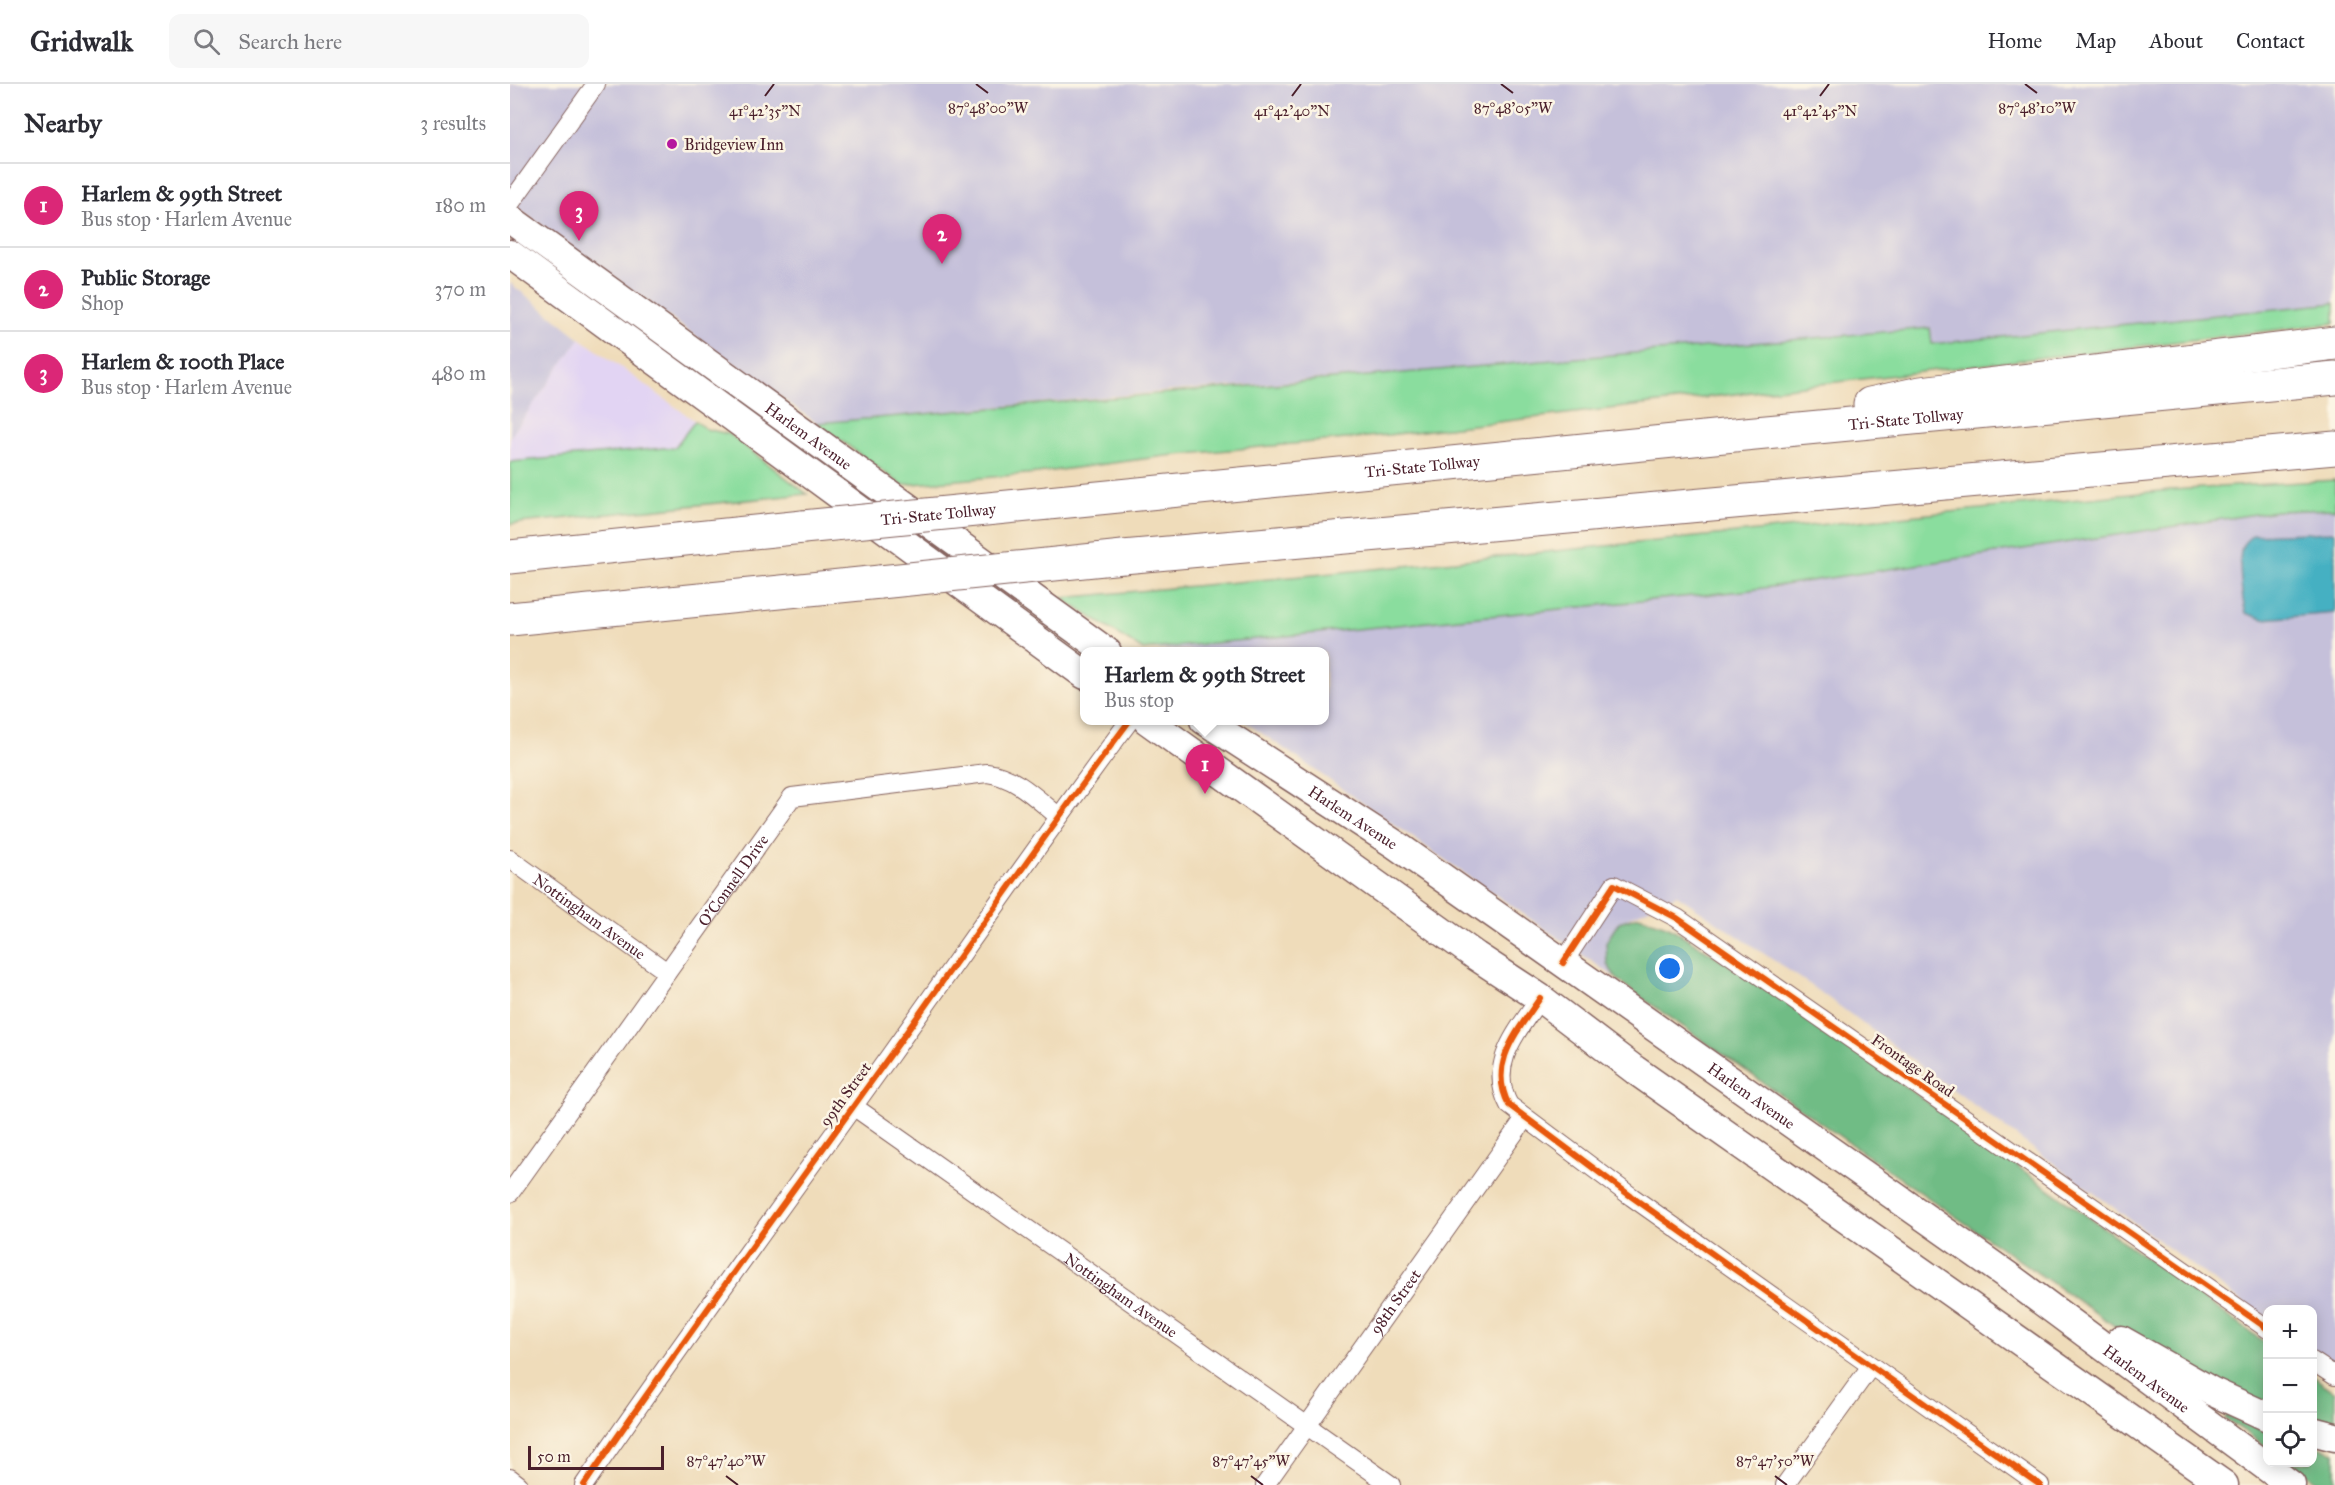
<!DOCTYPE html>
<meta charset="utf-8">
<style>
body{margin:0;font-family:"IM FELL Great Primer",serif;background:#f7f7f7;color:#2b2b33}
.controls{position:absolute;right:18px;bottom:18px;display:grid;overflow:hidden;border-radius:12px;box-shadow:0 3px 15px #0003}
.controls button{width:54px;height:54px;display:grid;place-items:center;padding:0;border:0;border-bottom:2px solid #e1e1e2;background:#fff;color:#2b2b33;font:30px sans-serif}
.scale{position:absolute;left:18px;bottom:15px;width:136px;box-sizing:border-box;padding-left:6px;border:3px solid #4a1f2b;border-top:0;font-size:16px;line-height:21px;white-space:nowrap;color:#4a1f2b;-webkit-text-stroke:4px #fcf5e5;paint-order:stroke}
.you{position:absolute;left:1160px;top:885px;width:21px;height:21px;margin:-15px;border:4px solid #fff;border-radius:50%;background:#1a73e8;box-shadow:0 0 0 9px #1a73e833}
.badge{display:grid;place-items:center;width:39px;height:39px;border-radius:50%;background:#db2777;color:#fff;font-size:20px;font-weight:700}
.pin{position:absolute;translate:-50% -50px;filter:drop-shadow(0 2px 3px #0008)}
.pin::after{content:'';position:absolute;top:32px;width:21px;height:18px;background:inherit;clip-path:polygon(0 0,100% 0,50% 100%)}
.popup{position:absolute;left:570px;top:563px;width:249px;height:78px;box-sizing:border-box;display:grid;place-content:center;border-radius:12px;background:#fff;filter:drop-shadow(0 2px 4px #0005);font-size:20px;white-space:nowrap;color:#7c7c81}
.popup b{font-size:22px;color:#2b2b33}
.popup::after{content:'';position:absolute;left:50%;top:100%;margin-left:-12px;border:12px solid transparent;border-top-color:#fff}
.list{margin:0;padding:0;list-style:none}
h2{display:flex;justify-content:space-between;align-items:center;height:78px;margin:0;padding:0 24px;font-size:26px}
h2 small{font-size:20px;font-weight:400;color:#7c7c81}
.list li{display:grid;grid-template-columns:39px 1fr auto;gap:18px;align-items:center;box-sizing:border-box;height:84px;padding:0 24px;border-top:2px solid #e1e1e2}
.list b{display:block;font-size:22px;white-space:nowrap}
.list p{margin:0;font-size:20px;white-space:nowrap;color:#7c7c81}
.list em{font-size:20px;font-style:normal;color:#7c7c81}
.icon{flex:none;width:33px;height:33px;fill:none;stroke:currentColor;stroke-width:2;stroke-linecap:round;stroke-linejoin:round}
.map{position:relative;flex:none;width:1825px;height:1401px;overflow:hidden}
header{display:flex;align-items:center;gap:36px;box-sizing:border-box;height:84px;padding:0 30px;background:#fff;border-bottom:2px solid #e1e1e2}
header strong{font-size:28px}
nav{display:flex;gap:33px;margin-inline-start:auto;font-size:21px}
.search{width:420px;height:54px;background:#f7f7f7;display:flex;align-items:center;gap:15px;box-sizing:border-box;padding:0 21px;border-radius:12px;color:#7c7c81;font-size:22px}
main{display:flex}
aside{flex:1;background:#fff}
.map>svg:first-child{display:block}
</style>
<header>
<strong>Gridwalk</strong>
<div class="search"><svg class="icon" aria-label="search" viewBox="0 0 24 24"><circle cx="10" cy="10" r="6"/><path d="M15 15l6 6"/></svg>Search here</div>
<nav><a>Home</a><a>Map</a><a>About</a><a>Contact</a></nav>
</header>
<main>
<aside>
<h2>Nearby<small>3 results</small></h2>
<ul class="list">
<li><span class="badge">1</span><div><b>Harlem &amp; 99th Street</b><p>Bus stop · Harlem Avenue</p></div><em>180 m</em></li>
<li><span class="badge">2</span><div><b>Public Storage</b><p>Shop</p></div><em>370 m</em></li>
<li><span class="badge">3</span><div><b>Harlem &amp; 100th Place</b><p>Bus stop · Harlem Avenue</p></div><em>480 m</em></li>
</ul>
</aside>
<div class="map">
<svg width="1825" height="1401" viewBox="0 0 1825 1401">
<rect width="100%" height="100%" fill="#fcf5e5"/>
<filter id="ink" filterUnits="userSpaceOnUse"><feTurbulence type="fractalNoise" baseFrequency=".0167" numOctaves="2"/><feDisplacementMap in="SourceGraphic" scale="12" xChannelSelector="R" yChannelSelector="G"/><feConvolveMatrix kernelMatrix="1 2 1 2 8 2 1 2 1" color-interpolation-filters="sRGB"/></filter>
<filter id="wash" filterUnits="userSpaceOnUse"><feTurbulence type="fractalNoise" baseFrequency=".008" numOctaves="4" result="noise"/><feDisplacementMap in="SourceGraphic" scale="24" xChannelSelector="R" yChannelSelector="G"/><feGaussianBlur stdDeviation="1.35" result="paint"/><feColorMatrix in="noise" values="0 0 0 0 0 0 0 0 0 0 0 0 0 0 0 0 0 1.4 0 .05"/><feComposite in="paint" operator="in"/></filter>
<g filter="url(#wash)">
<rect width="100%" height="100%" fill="#efdcba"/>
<path fill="#e2d4f3" d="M 70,254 L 185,337 L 165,363 L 0,378 L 0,353 Z"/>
<path fill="#c5c0da" d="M 0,0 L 1825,0 L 1825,219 L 1421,260 L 1419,244 L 1119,271 L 660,307 L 307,339 L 0,119 Z
M 0,199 L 70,254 L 0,353 Z
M 1825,425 L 1825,1284 L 1803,1268 L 1802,1226 L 1758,1226 L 1757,1236 L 1302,902 L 1167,811 L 1109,838 L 1097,880 L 1106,894 L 734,637 L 815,636 L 815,568 L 633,566 L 1233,507 L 1766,427 Z"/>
<path fill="#8add9e" stroke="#6a7e64" stroke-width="1.5" d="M 1825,219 L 1825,239 L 878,351 L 656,372 L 527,389 L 392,401 L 307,339 C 678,306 1049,277 1420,244 L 1422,260 Z
M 185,337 L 196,345 L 219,350 L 297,410 L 0,440 L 0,378 L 165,363 Z
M 1825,396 L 1825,425 L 1766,427 L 1233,507 L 633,566 L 551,514 L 803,491 L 1661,406 Z"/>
<path fill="#6fbc85" stroke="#5c6e58" stroke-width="1.5" d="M 1129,832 L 1159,843 L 1260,906 L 1757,1260 L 1757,1326 L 1660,1280 L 1365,1077 L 1121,906 L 1106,894 L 1097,880 L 1096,858 L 1109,838 Z
M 1802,1292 L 1825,1308 L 1825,1345 L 1803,1340 Z
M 1717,1331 L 1757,1348 L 1757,1363 L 1715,1334 Z
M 1803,1362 L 1825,1368 L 1825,1401 L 1812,1401 L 1779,1379 L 1802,1378 Z"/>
<path fill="#44b0c2" stroke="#476876" stroke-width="1.5" d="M 1825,448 L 1825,529 L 1753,535 L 1736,529 C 1732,517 1727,471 1733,461 C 1735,457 1739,454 1743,451 Z"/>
</g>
<g filter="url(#ink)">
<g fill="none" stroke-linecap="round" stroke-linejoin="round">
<g stroke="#84615d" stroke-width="20">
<g id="street">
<path d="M 0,120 L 86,0"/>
<path id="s1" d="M 0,775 L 157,888"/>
<path d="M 1053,879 L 1104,801 L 1167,834 L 1758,1245"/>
<path d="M 1030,914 C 1008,947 977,980 999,1021 L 1122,1113 L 1530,1401"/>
<path id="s2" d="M 343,1022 L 881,1401"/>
<path id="s3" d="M 0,1109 L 282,713 L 477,689 C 505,692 527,715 548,732"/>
<path d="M 1802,1277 L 1825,1292"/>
<path d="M 0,1394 L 9,1401"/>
<path d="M 74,1401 C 173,1256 278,1114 381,970 C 460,859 538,746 620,636"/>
<path id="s4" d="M 755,1401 L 1015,1034"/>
<path d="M 1275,1401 L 1361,1282"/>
</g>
</g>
<g stroke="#84615d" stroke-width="31">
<g id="primary">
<path id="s5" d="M 0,135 L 597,568"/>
<path d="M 0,170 L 575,591"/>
<path d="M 637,636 L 966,872 L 1030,914 L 1125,986 L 1714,1401"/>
<path id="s6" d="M 694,636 L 886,761 L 1498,1192 L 1781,1401"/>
<path d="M 1611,1256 L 1701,1307 L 1758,1333"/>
<path d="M 1802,1347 L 1825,1353"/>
</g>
</g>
<g stroke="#84615d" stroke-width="35">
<g id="highway">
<path d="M 1360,320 L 1411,309 L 1825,259"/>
<path id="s7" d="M 538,419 L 1224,351 L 1825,294"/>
<path d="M 0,473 L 293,443"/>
<path d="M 613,473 L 1825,364"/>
<path d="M 0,535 L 370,498"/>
</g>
</g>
<use href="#street" stroke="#fff" stroke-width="18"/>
<use href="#primary" stroke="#fff" stroke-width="28"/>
<use href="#highway" stroke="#fff" stroke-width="33"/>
<g stroke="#84615d" stroke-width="35" stroke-linecap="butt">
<g id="highway-bridge">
<path id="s8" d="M 293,443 L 538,419"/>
<path d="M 370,498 L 613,473"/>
</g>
</g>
<use href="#highway-bridge" stroke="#fff" stroke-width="33"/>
<g stroke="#fcf5e5" stroke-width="10">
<path id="cycleway" d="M 1053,879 L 1104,801 L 1167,834 L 1758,1245
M 1030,914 C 1008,947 977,980 999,1021 L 1122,1113 L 1530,1401
M 74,1401 C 173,1256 278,1114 381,970 C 460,859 538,746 620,636"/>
</g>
<use href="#cycleway" stroke="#e8590c" stroke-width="6"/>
</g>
</g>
<path fill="none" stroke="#4a1f2b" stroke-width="2" d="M 466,0 L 478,9M 991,0 L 1003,9M 1515,0 L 1527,9M 255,12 L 264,0M 782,12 L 791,0M 1310,12 L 1319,0M 216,1392 L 228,1401M 741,1392 L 753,1401M 1265,1392 L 1277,1401"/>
<circle fill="#b5179e" stroke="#fcf5e5" stroke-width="2" cx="162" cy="60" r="6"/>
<g text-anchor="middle" stroke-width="5" stroke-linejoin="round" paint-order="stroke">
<g font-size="16" fill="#4a1f2b" stroke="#fcf5e5" text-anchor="start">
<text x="174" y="66">Bridgeview Inn</text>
</g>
<g font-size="16" fill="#4a1f2b" stroke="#fcf5e5">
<text dy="6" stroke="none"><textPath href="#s7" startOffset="862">Tri-State Tollway</textPath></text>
<text dy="6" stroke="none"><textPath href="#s5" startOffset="369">Harlem Avenue</textPath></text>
<text dy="6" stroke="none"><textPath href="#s7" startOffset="376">Tri-State Tollway</textPath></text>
<text dy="6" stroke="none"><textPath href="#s8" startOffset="136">Tri-State Tollway</textPath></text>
<text dy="6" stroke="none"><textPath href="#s6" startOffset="178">Harlem Avenue</textPath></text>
<text dy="6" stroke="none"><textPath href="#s3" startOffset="384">O'Connell Drive</textPath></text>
<text dy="6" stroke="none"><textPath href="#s1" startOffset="98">Nottingham Avenue</textPath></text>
<text transform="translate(1403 981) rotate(35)" y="6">Frontage Road</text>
<text transform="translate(335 1010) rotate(-54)" y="6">99th Street</text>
<text dy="6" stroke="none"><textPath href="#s6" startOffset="664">Harlem Avenue</textPath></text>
<text dy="6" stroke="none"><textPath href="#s2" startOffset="328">Nottingham Avenue</textPath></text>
<text dy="6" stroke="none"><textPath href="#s4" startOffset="225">98th Street</textPath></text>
<text dy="6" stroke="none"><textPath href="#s6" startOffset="1150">Harlem Avenue</textPath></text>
</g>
</g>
<g font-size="15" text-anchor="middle" fill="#4a1f2b" stroke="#fcf5e5" stroke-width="5" stroke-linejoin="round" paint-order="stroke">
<text x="478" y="29">87°48'00"W</text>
<text x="1003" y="29">87°48'05"W</text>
<text x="1527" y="29">87°48'10"W</text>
<text x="255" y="32">41°42'35"N</text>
<text x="782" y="32">41°42'40"N</text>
<text x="1310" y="32">41°42'45"N</text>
<text x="216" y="1382">87°47'40"W</text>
<text x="741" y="1382">87°47'45"W</text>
<text x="1265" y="1382">87°47'50"W</text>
</g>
</svg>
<div class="controls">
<button>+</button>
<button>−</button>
<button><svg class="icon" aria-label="locate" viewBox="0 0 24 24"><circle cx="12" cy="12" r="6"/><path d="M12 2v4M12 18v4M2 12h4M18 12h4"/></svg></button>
</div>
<div class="scale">50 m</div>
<div class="you"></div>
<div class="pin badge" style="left:695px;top:710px">1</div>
<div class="popup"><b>Harlem &amp; 99th Street</b>Bus stop</div>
<div class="pin badge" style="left:432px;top:180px">2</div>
<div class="pin badge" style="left:69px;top:157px">3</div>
</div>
</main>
